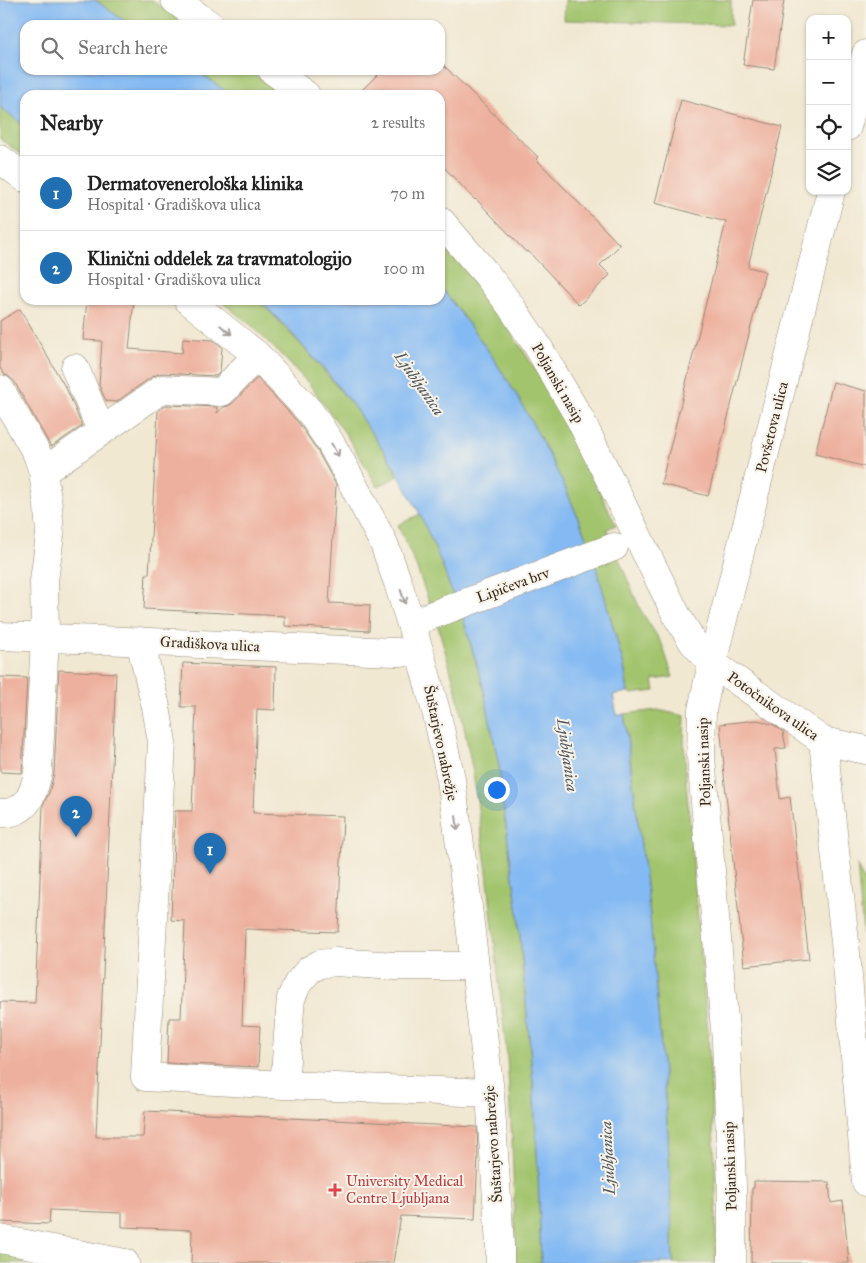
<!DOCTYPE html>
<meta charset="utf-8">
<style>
body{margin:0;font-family:"IM FELL Great Primer",serif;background:#f2f2f2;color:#222}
.controls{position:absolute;right:15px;top:15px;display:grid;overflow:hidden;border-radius:10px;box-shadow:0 1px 4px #0004}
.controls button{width:45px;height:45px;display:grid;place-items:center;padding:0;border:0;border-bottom:1px solid #e0e0e0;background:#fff;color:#222;font:25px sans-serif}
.you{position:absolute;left:496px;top:789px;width:18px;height:18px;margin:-12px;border:4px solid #fff;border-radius:50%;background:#1a73e8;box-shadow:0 0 0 8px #1a73e833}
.badge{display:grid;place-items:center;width:32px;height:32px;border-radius:50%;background:#1f6fb2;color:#fff;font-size:16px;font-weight:700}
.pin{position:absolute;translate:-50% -41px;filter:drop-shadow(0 1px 2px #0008)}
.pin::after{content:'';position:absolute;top:26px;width:18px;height:15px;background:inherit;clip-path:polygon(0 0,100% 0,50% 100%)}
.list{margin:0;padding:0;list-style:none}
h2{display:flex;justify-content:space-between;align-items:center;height:65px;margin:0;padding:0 20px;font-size:21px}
h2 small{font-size:16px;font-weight:400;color:#767676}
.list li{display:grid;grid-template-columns:32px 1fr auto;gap:15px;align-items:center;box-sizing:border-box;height:75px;padding:0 20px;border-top:1px solid #e0e0e0}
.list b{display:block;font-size:19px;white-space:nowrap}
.list p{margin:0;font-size:16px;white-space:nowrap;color:#767676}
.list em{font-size:16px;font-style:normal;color:#767676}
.icon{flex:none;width:28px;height:28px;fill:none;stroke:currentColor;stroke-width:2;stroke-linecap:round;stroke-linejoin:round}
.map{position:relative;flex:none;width:866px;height:1263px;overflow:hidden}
.search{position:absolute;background:#fff;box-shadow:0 1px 4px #0004;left:20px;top:20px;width:425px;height:55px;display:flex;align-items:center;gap:12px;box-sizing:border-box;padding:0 18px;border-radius:15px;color:#767676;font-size:19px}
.panel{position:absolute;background:#fff;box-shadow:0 1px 4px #0004;left:20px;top:90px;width:425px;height:215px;border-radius:15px}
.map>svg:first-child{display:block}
</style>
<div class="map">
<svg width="866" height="1263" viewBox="0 0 866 1263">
<rect width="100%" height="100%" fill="#f7f3e8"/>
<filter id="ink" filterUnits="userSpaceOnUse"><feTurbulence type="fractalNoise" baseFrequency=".02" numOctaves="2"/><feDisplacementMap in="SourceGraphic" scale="10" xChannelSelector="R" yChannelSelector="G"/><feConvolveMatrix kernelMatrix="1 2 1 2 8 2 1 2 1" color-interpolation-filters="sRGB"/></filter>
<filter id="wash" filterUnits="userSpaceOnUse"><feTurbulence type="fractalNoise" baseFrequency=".0096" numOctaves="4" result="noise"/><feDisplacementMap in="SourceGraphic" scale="20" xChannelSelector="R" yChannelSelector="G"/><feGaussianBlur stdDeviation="1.12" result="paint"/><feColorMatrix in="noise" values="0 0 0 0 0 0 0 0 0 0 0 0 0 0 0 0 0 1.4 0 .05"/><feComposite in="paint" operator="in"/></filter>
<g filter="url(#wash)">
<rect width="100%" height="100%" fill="#f1e8d2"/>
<path fill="#a2c46d" stroke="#6e7746" d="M 95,0 L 152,0 L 186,25 L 130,25 Z
M 565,0 L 731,0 L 731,25 L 564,20 Z
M 196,70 L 248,70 L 283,95 L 231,95 Z
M 0,107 L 25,126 L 25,157 L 0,139 Z
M 440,241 C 488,297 531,357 566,422 C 584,456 599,491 616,525 L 607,529 L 613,543 L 591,549 L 565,487 L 540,437 L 516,394 L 490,353 L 440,286 Z
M 219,300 L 259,300 L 307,351 L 351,403 L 390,460 L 398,476 L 378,487 L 345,433 L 309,384 L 288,362 L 251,325 Z
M 420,514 L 441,562 L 455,601 L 432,610 L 416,566 L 398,525 Z
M 616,552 L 640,609 L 662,644 L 673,677 L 653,680 L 655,691 L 631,694 L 631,692 L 628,692 L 624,666 L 595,562 Z
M 461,612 L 484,690 L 499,766 L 503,805 L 518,913 L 533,1082 L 538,1170 L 541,1263 L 516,1263 L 512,1143 L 507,1057 L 487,872 L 473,773 L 464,727 L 455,686 L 436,619 Z
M 658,710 L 685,716 L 684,738 L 686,780 L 708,1033 L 716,1182 L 716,1263 L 673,1263 L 668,1134 L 650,916 L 624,714 Z
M 857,865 L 866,886 L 866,945 L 864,944 Z
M 0,1249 L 69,1263 L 0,1263 Z"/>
<path fill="#84baf3" stroke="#607288" d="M 0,0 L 95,0 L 130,25 L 25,25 L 25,70 L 196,70 L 231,95 L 25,95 L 25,126 L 0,107 Z
M 440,286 L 490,353 L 516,394 L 540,437 L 565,487 L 591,549 L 595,562 L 624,666 L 628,692 L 613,695 L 617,716 L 624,714 L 650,916 L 668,1134 L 673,1263 L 541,1263 L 538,1170 L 533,1082 L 518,913 L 503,805 L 499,766 L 484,690 L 472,648 L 461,612 L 455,601 L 441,562 L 420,514 L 390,460 L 351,403 L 328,374 L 287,328 L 259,300 L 440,300 Z"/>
<g id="blocks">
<path fill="#eeb09e" d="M 753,0 L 784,0 L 774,69 L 743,65 Z
M 440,62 L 538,157 L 536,159 L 620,245 L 600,265 L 610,275 L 579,305 L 528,251 L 526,252 L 476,199 L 475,200 L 440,163 L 440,95 L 357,95 L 382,70 L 440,70 Z
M 681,100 L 782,127 L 748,267 L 765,271 L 708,496 L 661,484 L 726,222 L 655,203 Z
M 87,300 L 134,300 L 129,349 L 182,353 L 183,338 L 213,340 L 222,347 L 220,372 L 216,376 L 162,373 L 153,376 L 116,402 L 106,401 L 99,385 L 102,341 L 83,340 Z
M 20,309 L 68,392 L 82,426 L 51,447 L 14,381 L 8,376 L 4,374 L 0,368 L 0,321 Z
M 257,378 L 298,422 L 317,450 L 336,485 L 329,603 L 370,605 L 369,631 L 285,626 L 285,616 L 144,609 L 146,574 L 149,574 L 158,411 L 167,405 L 217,407 L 217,413 L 224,407 L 228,406 L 233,403 Z
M 833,382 L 866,391 L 866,467 L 815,454 Z
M 183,663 L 276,667 L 275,710 L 257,709 L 253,813 L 343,816 L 338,932 L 245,929 L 242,1025 L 260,1026 L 258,1067 L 167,1063 L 169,1018 L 181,1018 L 185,921 L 171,920 L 175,811 L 192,811 L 196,707 L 181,707 Z
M 59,670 L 116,673 L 96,1137 L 143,1137 L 145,1111 L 477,1127 L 478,1156 L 475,1219 L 401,1216 L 393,1263 L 191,1263 L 192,1230 L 122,1227 L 122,1213 L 50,1210 L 49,1224 L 0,1222 L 0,1002 L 35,1003 L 43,805 L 49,793 L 54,774 Z
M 0,677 L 27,678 L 22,773 L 0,772 Z
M 758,720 L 774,725 L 783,732 L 786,748 L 775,749 L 780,799 L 790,797 L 809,959 L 744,966 L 723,765 L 724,765 L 720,724 Z
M 754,1181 L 829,1182 L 831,1203 L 843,1201 L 849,1263 L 751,1263 L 752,1188 L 754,1188 Z"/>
</g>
</g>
<g filter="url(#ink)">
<use href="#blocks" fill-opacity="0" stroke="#968978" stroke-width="1"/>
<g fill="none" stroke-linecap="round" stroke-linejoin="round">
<g stroke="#968978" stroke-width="29">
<path id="minor" d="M 175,0 L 210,25
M 272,70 L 306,95
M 847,127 L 866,54
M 0,159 L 25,178
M 440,220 L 487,275 L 510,305 L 537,345 L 580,419 L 678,618 L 693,642 L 712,663 L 823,741 L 866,750
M 188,300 L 257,355 L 310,412 L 330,442 L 344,467 L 384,544 L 398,583 L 420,653 L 437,715 L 451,779 L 465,882 L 490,1093 L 500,1245 L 500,1263
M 75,368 L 97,421 L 102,431
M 0,389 L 37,454 L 43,472 L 48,506 L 50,535 L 44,581 L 45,637 L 38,773 C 33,795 27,814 0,813
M 43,472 L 162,389 L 222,392 L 257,355
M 411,623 L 614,547
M 0,636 L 420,653
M 140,641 L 156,707 L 162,742 L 145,1077 L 284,1085
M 823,741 L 845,942 L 866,1182
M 475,966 L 395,966 L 335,962 L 320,964 L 309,970 L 298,983 L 291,998 L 284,1085 L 490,1093
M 0,1239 L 125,1263
M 732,1263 L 732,1185 L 726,1041 L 701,757 L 702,710 L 712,663 L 831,191"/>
</g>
<use href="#minor" stroke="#fff" stroke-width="28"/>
</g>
<defs><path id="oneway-shaft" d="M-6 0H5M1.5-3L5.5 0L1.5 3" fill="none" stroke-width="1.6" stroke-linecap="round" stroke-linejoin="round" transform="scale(1.25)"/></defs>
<g stroke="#a79f9a">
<use href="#oneway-shaft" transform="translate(226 330) rotate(39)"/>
<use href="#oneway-shaft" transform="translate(335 450) rotate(61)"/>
<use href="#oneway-shaft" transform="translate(403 597) rotate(72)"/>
<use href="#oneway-shaft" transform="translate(457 823) rotate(82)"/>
</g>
</g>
<path fill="#e0444e" stroke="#f7f3e8" stroke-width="2" d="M332.5 1182.5h5v5h5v5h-5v5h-5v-5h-5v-5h5z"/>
<g text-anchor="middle" stroke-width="4" stroke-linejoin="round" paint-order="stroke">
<g font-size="15" fill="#3b2a1e" stroke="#f7f3e8">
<text transform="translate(558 383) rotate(60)" y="5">Poljanski nasip</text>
<text transform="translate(772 427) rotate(-76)" y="5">Povšetova ulica</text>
<text transform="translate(513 585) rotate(-20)" y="5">Lipičeva brv</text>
<text transform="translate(210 644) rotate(3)" y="5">Gradiškova ulica</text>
<text transform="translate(773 706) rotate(35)" y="5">Potočnikova ulica</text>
<text transform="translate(441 743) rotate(78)" y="5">Šuštarjevo nabrežje</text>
<text transform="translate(704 762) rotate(-92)" y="5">Poljanski nasip</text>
<text transform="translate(493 1144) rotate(-94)" y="5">Šuštarjevo nabrežje</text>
<text transform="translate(730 1166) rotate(-92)" y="5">Poljanski nasip</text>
</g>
<g font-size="15" fill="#be3a42" stroke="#f7f3e8" text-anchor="start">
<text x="346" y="1186">University Medical<tspan x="346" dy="17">Centre Ljubljana</tspan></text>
</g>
<g font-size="16" font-style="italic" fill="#51555e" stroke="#f7f3e8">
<text transform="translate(420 383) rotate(55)" y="6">Ljubljanica</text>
<text transform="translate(568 755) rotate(82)" y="6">Ljubljanica</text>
<text transform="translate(607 1158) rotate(-93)" y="6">Ljubljanica</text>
</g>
</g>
</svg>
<div class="controls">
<button>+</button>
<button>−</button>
<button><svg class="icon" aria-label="locate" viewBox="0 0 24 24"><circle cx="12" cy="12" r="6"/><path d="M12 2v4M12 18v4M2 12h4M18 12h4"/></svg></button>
<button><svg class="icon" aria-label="layers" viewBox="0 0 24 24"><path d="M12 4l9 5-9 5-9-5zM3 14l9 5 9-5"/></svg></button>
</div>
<div class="you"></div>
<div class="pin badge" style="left:210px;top:874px">1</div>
<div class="pin badge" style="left:76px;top:837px">2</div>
<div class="search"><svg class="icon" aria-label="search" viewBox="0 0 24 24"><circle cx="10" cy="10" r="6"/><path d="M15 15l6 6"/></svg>Search here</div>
<section class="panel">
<h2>Nearby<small>2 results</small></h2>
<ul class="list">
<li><span class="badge">1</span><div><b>Dermatovenerološka klinika</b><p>Hospital · Gradiškova ulica</p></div><em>70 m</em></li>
<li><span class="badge">2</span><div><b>Klinični oddelek za travmatologijo</b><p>Hospital · Gradiškova ulica</p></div><em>100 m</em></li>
</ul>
</section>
</div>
